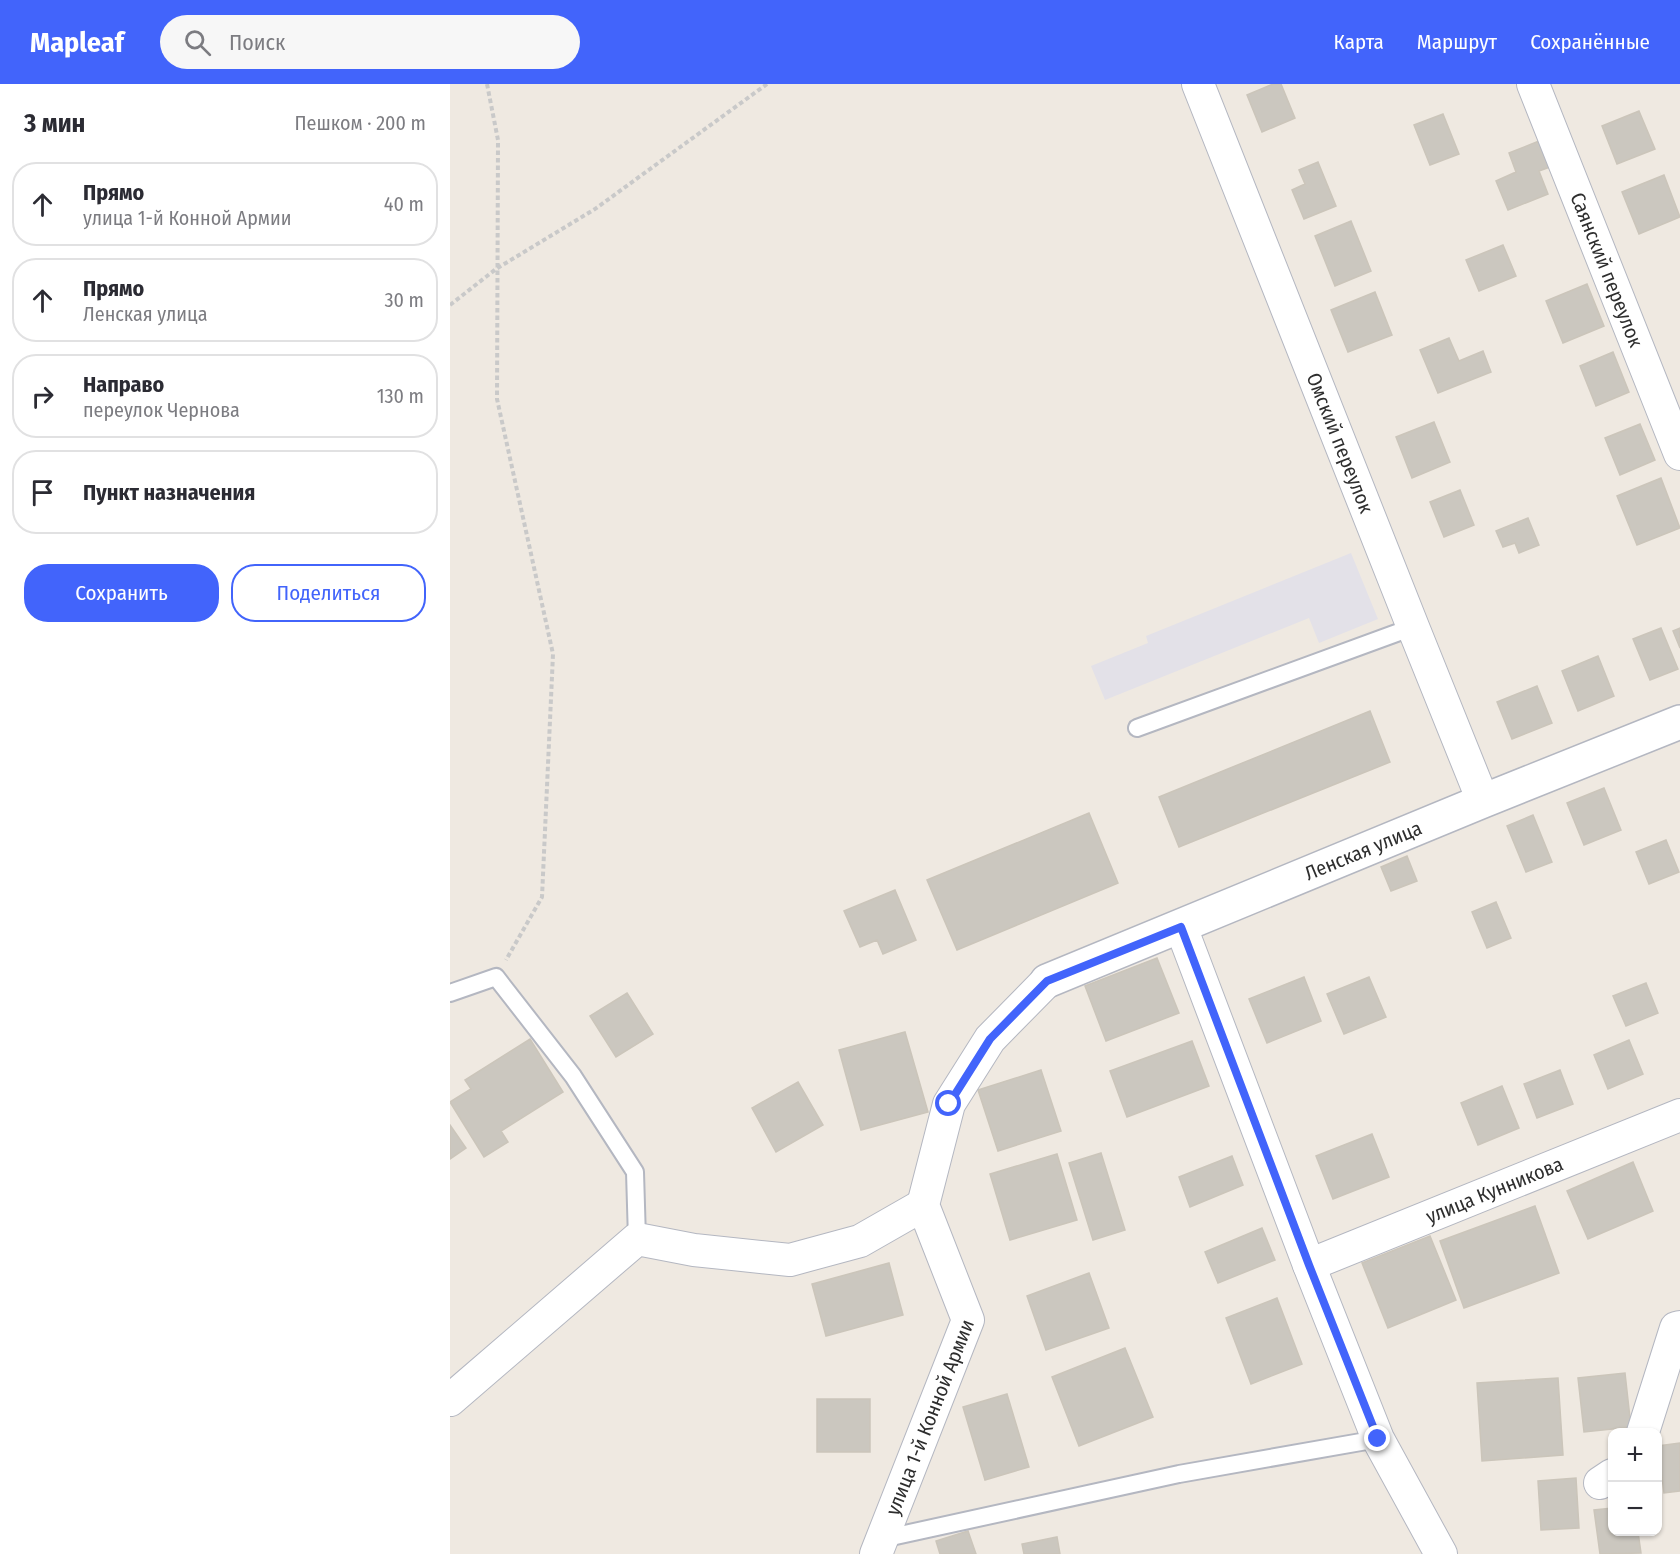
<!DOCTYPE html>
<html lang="ru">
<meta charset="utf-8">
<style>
body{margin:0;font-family:"Fira Sans Condensed",sans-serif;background:#f7f7f7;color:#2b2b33}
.controls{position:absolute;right:18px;bottom:18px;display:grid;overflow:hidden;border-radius:12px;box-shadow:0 2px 4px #0004}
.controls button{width:54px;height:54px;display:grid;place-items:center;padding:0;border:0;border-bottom:2px solid #e1e1e2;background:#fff;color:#2b2b33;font:30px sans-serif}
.stop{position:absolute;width:18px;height:18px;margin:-14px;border:4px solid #4264fb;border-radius:50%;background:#fff}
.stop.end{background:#4264fb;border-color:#fff;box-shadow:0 2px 6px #0008}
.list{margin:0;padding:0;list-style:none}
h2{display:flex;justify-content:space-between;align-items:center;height:78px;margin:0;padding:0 24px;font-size:26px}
h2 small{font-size:20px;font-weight:400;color:#7c7c81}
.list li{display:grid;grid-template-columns:39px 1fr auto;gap:18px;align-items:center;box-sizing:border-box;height:84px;margin:0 12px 12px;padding:0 12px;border:2px solid #e1e1e2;border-radius:24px}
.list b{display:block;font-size:22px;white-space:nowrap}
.list p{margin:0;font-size:20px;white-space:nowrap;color:#7c7c81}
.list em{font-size:20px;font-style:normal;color:#7c7c81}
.actions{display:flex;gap:12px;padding:18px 24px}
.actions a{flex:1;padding:14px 0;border:2px solid #4264fb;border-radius:24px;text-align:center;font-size:21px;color:#4264fb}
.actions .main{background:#4264fb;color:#fff}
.icon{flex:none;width:33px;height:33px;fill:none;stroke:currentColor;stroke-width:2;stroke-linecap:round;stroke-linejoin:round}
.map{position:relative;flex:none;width:1230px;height:1470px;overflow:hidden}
header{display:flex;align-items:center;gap:36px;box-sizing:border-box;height:84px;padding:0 30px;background:#4264fb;color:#fff}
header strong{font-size:28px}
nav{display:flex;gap:33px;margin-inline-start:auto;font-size:21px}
.search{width:420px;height:54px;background:#f7f7f7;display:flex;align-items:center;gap:15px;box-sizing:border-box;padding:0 21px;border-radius:33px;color:#7c7c81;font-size:22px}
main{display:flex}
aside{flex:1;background:#fff}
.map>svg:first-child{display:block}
</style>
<header>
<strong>Mapleaf</strong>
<div class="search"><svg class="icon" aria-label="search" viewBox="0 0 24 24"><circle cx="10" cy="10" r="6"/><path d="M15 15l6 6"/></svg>Поиск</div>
<nav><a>Карта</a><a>Маршрут</a><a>Сохранённые</a></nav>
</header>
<main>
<aside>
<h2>3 мин<small>Пешком · 200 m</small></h2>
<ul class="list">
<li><svg class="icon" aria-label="ahead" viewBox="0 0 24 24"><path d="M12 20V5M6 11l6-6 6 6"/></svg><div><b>Прямо</b><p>улица 1-й Конной Армии</p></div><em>40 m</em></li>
<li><svg class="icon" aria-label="ahead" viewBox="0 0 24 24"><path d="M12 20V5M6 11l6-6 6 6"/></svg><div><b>Прямо</b><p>Ленская улица</p></div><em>30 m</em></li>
<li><svg class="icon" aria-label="right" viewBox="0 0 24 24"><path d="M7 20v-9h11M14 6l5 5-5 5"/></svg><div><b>Направо</b><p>переулок Чернова</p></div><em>130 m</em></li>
<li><svg class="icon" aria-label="arrive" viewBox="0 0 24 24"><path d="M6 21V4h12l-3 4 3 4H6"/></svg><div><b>Пункт назначения</b></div></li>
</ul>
<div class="actions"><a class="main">Сохранить</a><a>Поделиться</a></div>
</aside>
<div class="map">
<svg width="1230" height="1470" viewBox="0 0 1230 1470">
<rect width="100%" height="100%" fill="#efe9e1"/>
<path fill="#e3e1e8" d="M 901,469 L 928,535 L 869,559 L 859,534 L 655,616 L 641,582 L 698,559 L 696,552 Z"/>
<path fill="#cbc7bf" stroke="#cbc5ba" stroke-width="1.5" d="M 823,0 L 831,0 L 845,34 L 812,48 L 797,11 Z
M 1189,27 L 1205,65 L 1167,80 L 1152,42 Z
M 993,30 L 1009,70 L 980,81 L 964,41 Z
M 1089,57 L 1100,83 L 1089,87 L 1098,110 L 1058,126 L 1046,97 L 1066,88 L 1059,69 Z
M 868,78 L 886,122 L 854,135 L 842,106 L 855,100 L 849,86 Z
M 1214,91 L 1230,133 L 1189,150 L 1172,108 Z
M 901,137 L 921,187 L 885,202 L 865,152 Z
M 1053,161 L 1066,192 L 1029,207 L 1016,176 Z
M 1137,200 L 1154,242 L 1113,259 L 1096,217 Z
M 925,208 L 942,251 L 898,268 L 881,226 Z
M 999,254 L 1009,277 L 1033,267 L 1041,288 L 988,309 L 970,266 Z
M 1163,268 L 1179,308 L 1146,322 L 1130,282 Z
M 984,338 L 1000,378 L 962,394 L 946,353 Z
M 1190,340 L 1205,376 L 1170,391 L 1155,354 Z
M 1211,394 L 1230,444 L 1187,461 L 1167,412 Z
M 1010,406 L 1024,441 L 994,453 L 980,418 Z
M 1078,434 L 1089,461 L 1069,469 L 1065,459 L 1053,463 L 1046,447 Z
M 1211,544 L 1228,585 L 1200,596 L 1183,555 Z
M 1230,544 L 1230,564 L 1223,547 Z
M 1148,572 L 1164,612 L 1128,627 L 1112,587 Z
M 1087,602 L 1102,639 L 1062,655 L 1047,618 Z
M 920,627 L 940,678 L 729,763 L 709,713 Z
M 1154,704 L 1171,746 L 1134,761 L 1117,719 Z
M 639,729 L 668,799 L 507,866 L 477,796 Z
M 1083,731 L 1102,778 L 1076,788 L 1057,742 Z
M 1216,756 L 1229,788 L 1199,800 L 1186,768 Z
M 957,772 L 967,797 L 941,807 L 931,783 Z
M 445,806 L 466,856 L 433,870 L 427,856 L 410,863 L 394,827 Z
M 1046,818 L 1061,854 L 1037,864 L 1022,828 Z
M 707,874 L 729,929 L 656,957 L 635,902 Z
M 854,893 L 871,937 L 817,959 L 799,915 Z
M 919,893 L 936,933 L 894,950 L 877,910 Z
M 1196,899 L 1208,929 L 1176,942 L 1163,912 Z
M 177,909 L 203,950 L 166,973 L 140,932 Z
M 455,948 L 478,1028 L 411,1046 L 389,966 Z
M 80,955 L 113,1008 L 51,1047 L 58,1058 L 34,1073 L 0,1018 L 21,1005 L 15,996 Z
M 1179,956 L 1193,990 L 1158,1005 L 1144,971 Z
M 742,957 L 759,1002 L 677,1033 L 660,987 Z
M 591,986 L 611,1047 L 548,1067 L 528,1006 Z
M 1110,986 L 1123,1020 L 1087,1034 L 1074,1000 Z
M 348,998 L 373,1041 L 326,1068 L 302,1024 Z
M 1052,1002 L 1069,1044 L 1028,1061 L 1011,1019 Z
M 0,1041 L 16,1064 L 0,1075 Z
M 922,1050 L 939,1093 L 883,1115 L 866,1072 Z
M 651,1069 L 675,1146 L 643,1156 L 619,1079 Z
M 607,1070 L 627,1136 L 560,1156 L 540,1090 Z
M 782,1072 L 793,1101 L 740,1123 L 729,1093 Z
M 1183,1078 L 1203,1127 L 1138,1155 L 1117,1107 Z
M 1085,1122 L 1109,1189 L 1014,1224 L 990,1157 Z
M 812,1144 L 825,1176 L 768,1199 L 755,1168 Z
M 980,1152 L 1006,1216 L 938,1244 L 912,1179 Z
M 439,1179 L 453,1231 L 376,1252 L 362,1200 Z
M 639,1189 L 659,1244 L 596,1266 L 577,1212 Z
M 827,1214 L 852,1280 L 801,1300 L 776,1234 Z
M 675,1264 L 703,1333 L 629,1362 L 602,1293 Z
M 1175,1289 L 1181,1343 L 1134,1348 L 1128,1294 Z
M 1108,1294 L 1113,1371 L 1032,1377 L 1027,1299 Z
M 557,1310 L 579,1383 L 535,1396 L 513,1323 Z
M 367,1315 L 420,1315 L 420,1368 L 367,1368 Z
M 1230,1359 L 1230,1407 L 1214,1409 L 1208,1362 Z
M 1126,1394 L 1129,1444 L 1091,1446 L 1088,1397 Z
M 1162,1424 L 1162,1448 L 1188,1448 L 1191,1469 L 1150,1470 L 1144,1426 Z
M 518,1447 L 526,1470 L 490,1470 L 486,1457 Z
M 607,1453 L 610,1470 L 574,1470 L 572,1460 Z"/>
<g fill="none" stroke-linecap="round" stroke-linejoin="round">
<g stroke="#b4b7c1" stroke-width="20">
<path id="service" d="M 687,644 L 963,543
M 0,909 L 46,893 L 123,992 L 185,1088 L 187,1155
M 432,1455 L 729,1390 L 928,1355"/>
</g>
<g stroke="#b4b7c1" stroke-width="34">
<g id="minor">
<path id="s1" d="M 748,0 L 963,543 L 1033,717"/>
<path id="s2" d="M 1083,0 L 1230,370"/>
<path d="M 731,843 L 859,1181 L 928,1355 L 991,1470"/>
<path id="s3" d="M 859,1181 L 1230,1031"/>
<path d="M 0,1316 L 187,1155 L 244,1166 L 340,1176 L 410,1157 L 473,1121"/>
<path d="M 1193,1348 L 1226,1244 L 1230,1243"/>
<path d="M 1150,1399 L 1162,1391"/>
<path id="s4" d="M 426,1470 L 518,1236 L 473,1121 L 499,1020 L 540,955 L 597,897"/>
</g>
</g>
<g stroke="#b4b7c1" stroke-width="36">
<g id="tertiary">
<path id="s5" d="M 597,897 L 1033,717 L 1230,638"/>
</g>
</g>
<path stroke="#c9c9c9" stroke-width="4" stroke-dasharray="4.5 3" stroke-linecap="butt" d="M 37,0 L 48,56 L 47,315 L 103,570 L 92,813 L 56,876
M 0,221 L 46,185 L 145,125 L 317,0"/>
<use href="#service" stroke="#fff" stroke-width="16"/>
<use href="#minor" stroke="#fff" stroke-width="32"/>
<use href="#tertiary" stroke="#fff" stroke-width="33"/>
</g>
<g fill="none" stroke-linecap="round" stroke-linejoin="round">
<path stroke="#4264fb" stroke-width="8" d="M 499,1020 L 540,955 L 597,897 L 731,843 L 859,1181 L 928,1355"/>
</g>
<g text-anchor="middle" stroke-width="6" stroke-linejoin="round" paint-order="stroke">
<g font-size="20" fill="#2e2e2e" stroke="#fff">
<text dy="7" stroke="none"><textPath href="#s2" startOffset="200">Саянский переулок</textPath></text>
<text dy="7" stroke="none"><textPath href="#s1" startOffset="386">Омский переулок</textPath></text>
<text dy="7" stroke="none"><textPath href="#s5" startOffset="342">Ленская улица</textPath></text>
<text dy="7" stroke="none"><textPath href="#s3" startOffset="200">улица Кунникова</textPath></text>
<text dy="7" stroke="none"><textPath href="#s4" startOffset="147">улица 1-й Конной Армии</textPath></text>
</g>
</g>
</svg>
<div class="controls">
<button>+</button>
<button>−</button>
</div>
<div class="stop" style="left:499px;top:1020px"></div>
<div class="stop end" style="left:928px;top:1355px"></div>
</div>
</main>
